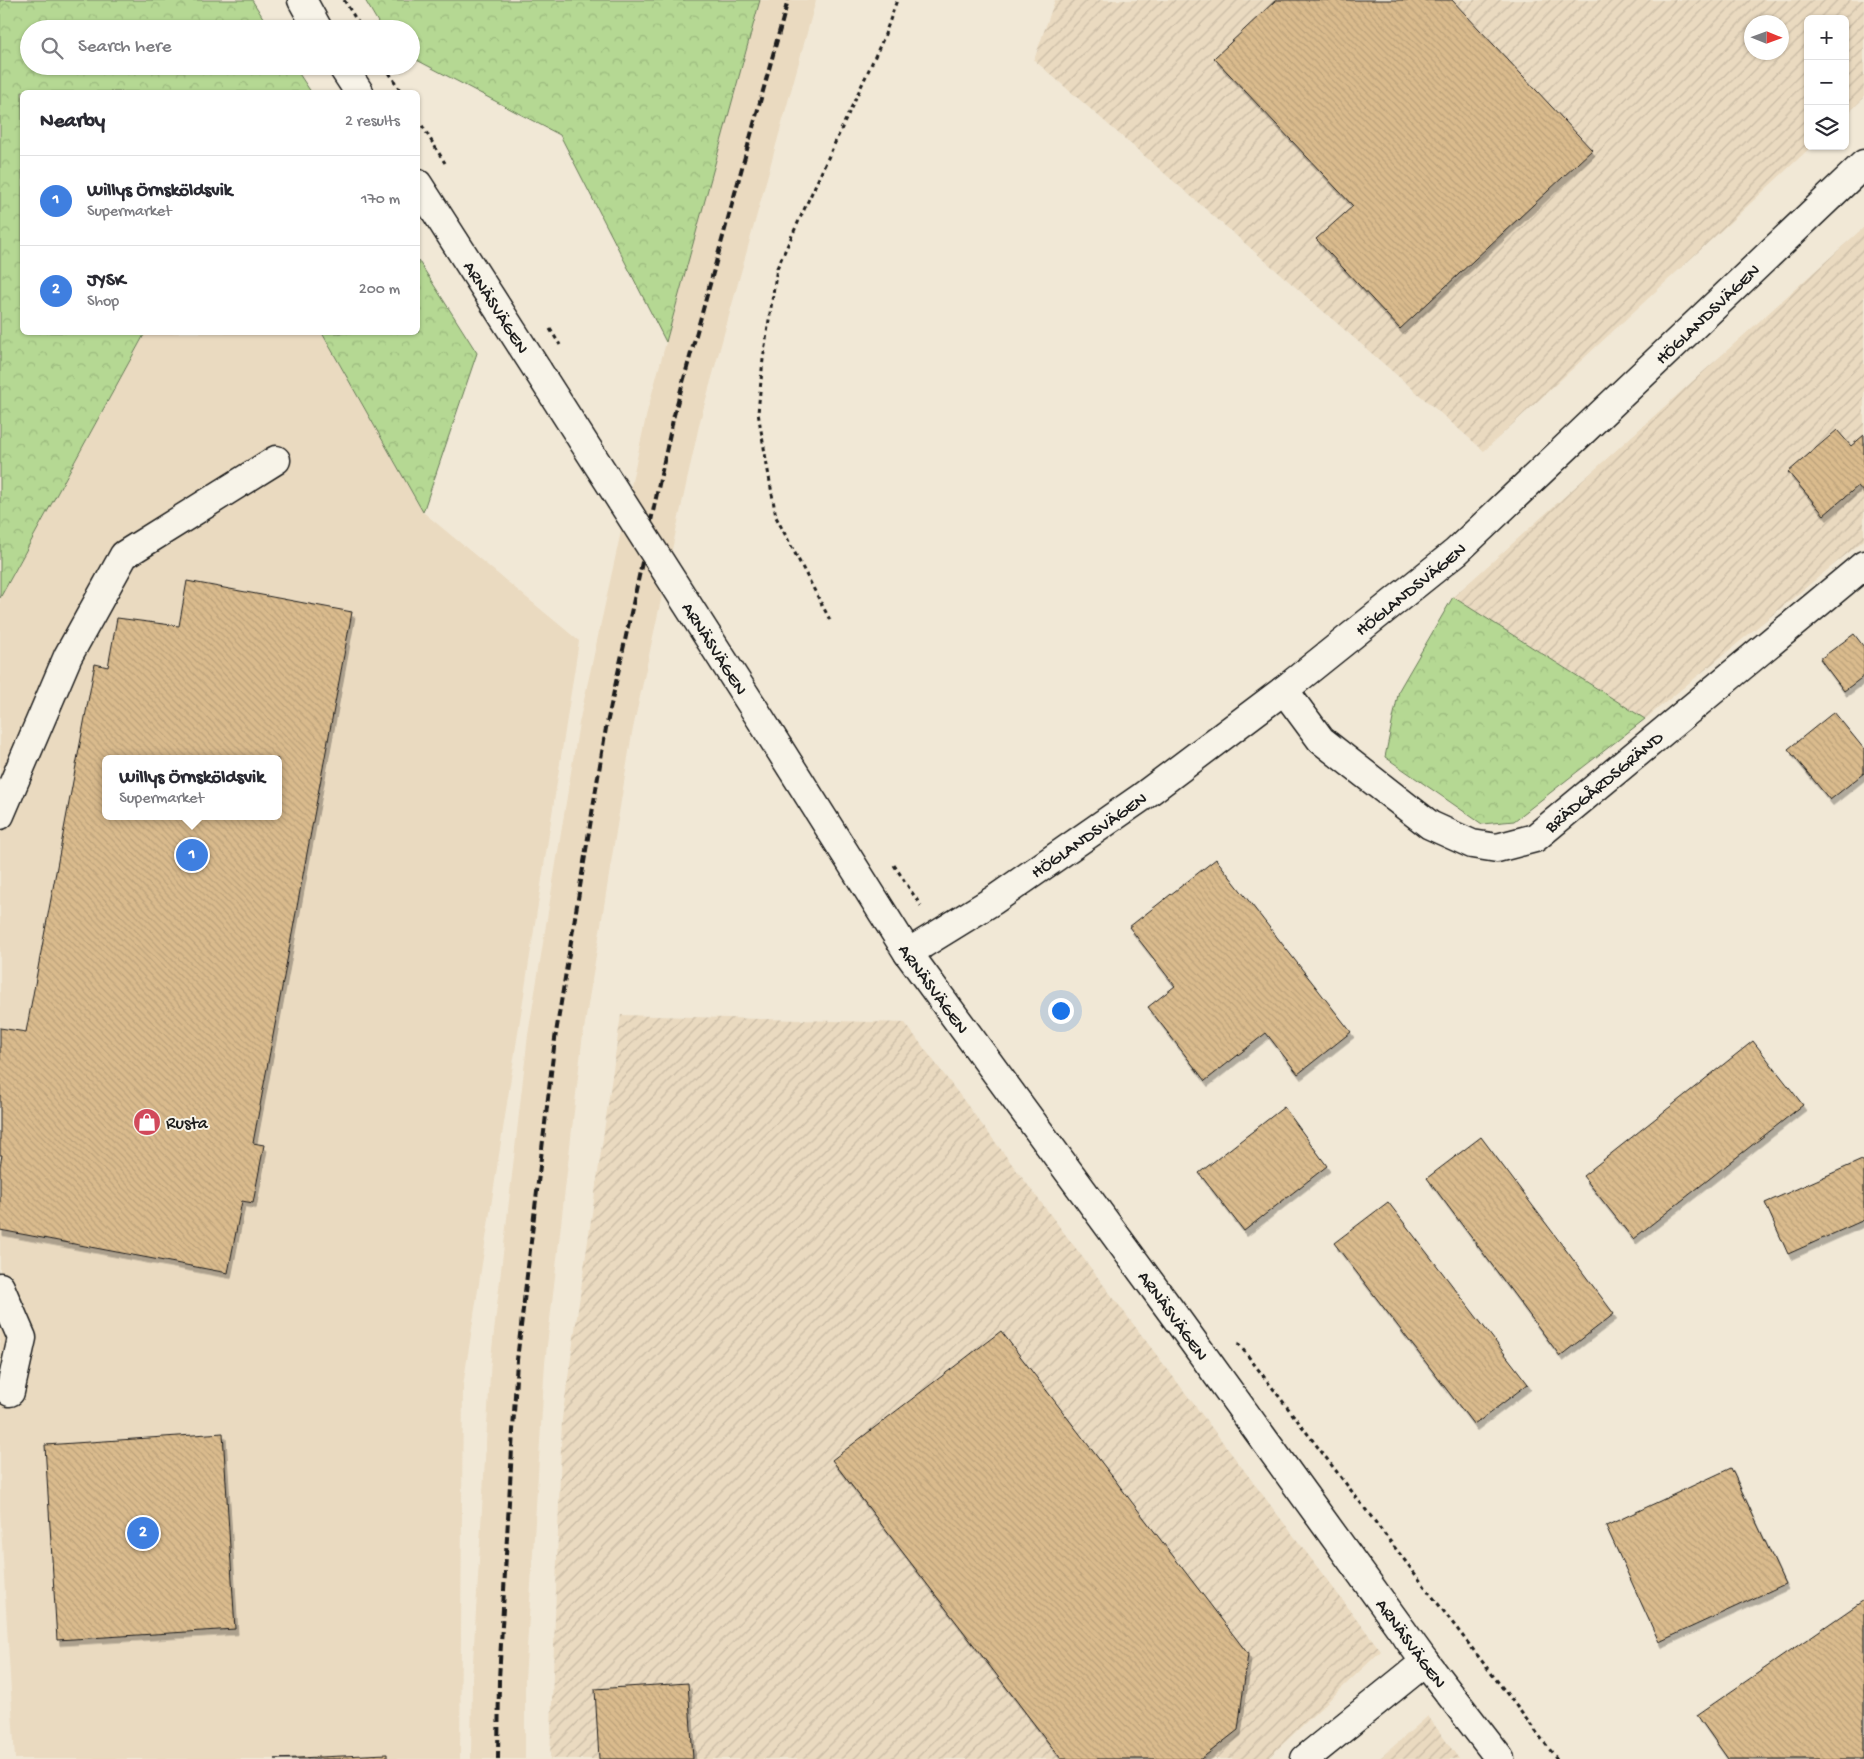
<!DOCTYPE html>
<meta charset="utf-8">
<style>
body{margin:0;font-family:"Gochi Hand",sans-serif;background:#f7f7f7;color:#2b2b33}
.controls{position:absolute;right:15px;top:15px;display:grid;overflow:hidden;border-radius:8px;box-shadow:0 1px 4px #0004}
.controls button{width:45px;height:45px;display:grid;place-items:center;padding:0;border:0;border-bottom:1px solid #e1e1e2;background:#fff;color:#2b2b33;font:25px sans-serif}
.compass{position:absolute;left:1744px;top:15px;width:45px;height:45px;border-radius:50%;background:#fff;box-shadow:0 1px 4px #0004;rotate:91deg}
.you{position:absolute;left:1060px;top:1010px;width:18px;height:18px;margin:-12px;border:4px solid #fff;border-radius:50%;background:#1a73e8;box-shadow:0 0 0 8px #1a73e833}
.badge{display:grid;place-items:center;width:32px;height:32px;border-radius:50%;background:#db2777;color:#fff;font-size:16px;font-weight:700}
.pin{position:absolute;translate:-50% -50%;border:2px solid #fff;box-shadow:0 1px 5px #0006}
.popup{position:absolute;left:102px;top:755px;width:180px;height:65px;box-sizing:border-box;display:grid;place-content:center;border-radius:8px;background:#fff;filter:drop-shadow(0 1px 4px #0005);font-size:16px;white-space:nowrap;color:#7c7c81}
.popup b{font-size:19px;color:#2b2b33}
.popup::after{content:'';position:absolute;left:50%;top:100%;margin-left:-10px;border:10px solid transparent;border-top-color:#fff}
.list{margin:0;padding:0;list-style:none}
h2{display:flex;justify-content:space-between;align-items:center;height:65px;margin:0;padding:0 20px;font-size:21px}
h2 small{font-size:16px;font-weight:400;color:#7c7c81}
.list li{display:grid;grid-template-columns:32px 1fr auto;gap:15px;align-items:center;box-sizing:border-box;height:90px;padding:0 20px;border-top:1px solid #e1e1e2}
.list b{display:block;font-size:19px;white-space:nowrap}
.list p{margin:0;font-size:16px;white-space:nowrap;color:#7c7c81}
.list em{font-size:16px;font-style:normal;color:#7c7c81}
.icon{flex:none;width:28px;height:28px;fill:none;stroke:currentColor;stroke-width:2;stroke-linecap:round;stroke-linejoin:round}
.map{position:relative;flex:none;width:1864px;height:1759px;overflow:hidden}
.search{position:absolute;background:#fff;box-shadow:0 1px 4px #0004;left:20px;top:20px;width:400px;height:55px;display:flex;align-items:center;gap:12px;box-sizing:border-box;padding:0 18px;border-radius:28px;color:#7c7c81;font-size:19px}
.panel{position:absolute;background:#fff;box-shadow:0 1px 4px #0004;left:20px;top:90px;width:400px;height:245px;border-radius:8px}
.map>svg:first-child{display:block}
</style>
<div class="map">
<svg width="1864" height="1759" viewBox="0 0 1864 1759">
<defs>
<pattern id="industrial-furrows" width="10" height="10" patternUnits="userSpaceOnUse" patternTransform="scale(1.25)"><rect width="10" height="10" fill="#eadac0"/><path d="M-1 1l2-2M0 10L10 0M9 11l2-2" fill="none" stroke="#c8baa4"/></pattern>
<pattern id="forest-crowns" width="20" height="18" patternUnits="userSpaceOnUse" patternTransform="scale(1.25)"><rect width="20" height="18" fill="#b5d893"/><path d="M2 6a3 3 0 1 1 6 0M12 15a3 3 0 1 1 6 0" fill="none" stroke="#9bb97e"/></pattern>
<pattern id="building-back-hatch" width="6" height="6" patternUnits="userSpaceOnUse" patternTransform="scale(1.25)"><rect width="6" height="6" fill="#dabb8d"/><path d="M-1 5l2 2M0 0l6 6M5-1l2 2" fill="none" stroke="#baa079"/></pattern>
<filter id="shadow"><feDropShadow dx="3" dy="5.5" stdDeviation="0" flood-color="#0004"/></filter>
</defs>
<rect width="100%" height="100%" fill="#f1e8d6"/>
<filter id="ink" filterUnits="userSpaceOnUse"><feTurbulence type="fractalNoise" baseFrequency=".02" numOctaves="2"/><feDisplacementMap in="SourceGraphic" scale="10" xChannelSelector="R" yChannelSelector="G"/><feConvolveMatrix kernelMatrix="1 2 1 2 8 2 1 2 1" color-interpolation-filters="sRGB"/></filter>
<g filter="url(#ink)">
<path fill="#eadac0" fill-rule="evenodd" d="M 760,0 L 816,0 L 700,421 L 632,733 L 582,1042 L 545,1363 L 525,1680 L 525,1759 L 471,1759 L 472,1678 L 491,1358 L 528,1035 L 579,723 L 648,408 Z
M 145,333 L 322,333 L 423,512 L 579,641 L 463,1386 L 460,1759 L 15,1759 L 0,1509 L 0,598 ZM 106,759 L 278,759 L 278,816 L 106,816 Z"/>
<path fill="url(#industrial-furrows)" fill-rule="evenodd" d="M 1055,0 L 1864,0 L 1864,98 L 1845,116 L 1845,19 L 1808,19 L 1808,146 L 1812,146 L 1484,451 L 1034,60 ZM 1752,22 L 1782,22 L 1782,52 L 1752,52 Z
M 1864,227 L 1864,540 L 1645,719 L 1453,597 Z
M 621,1015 L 905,1023 L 1381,1651 L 1267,1759 L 550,1759 L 562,1419 Z
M 1428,1716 L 1459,1759 L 1379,1759 Z"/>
<path fill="url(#forest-crowns)" stroke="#687a58" d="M 0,0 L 252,0 L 270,29 L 29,29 L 29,66 L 294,66 L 311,92 L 22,92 L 22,332 L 145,333 L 0,598 Z
M 365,0 L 760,0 L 666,342 L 560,135 L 411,57 L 411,29 L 382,29 Z
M 418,260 L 477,353 L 423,512 L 322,333 L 418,332 Z
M 1453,597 L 1645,719 L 1514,821 L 1482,824 L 1385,757 L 1399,690 Z"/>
<path fill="url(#building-back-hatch)" stroke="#1c1c1c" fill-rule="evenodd" filter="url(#shadow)" d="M 1276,0 L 1452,0 L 1592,150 L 1400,329 L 1316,239 L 1353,206 L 1214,58 Z
M 1837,430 L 1851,446 L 1864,435 L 1864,493 L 1858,486 L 1824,515 L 1788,472 Z
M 187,581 L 352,612 L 253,1143 L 264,1145 L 253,1203 L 242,1201 L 228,1273 L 0,1230 L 0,1166 L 2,1155 L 0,1155 L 0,1028 L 26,1032 L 95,664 L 108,667 L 117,618 L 179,626 ZM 106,759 L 278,759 L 278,816 L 106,816 Z
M 1854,634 L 1864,647 L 1864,676 L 1844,691 L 1820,659 Z
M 1834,712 L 1864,749 L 1864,773 L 1830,800 L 1788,749 Z
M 1216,859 L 1351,1032 L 1298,1074 L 1266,1033 L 1205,1081 L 1148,1007 L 1175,986 L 1129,927 Z
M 1753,1041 L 1803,1105 L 1633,1239 L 1583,1176 Z
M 1284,1107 L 1327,1166 L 1244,1231 L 1199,1173 Z
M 1481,1137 L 1614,1314 L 1560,1356 L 1427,1178 Z
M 1862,1160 L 1864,1163 L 1864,1220 L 1788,1254 L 1765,1203 Z
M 1388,1202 L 1528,1384 L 1474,1425 L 1334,1243 Z
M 1001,1331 L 1248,1654 L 1238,1730 L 1201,1759 L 1061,1759 L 832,1460 Z
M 223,1433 L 235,1629 L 57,1640 L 45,1445 Z
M 1731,1468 L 1785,1584 L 1659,1642 L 1606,1526 Z
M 1864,1600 L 1864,1759 L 1728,1759 L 1697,1715 Z
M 688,1683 L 693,1759 L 599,1759 L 595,1689 Z
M 387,1754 L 387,1759 L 275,1759 Z"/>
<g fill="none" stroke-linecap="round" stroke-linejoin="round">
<g stroke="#1c1c1c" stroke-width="31">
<g id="minor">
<path d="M 302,0 L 318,29"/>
<path d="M 342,66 L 359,92"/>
<path id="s1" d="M 418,184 L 538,371"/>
<path id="s2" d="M 1284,690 L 1321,740 L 1430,825 L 1472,844 L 1497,848 L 1535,838 L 1864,565"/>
<path id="s3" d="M 753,707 L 908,953 L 1171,1311 L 1425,1662 L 1500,1759"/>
<path d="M 0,815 L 68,656 L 124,555 L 276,460"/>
<path id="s4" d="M 908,953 L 994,900 L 1142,797 L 1284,690 L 1456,552 L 1864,164"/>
<path d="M 0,1287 L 22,1338 L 10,1392"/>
<path d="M 1305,1759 L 1425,1662"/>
</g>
</g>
<path stroke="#1c1c1c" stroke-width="3" stroke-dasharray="4 4" stroke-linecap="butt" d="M 344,0 L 362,29
M 385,66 L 401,92
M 418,119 L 445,163
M 830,620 L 776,517 L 758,413 L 763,359 L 777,268 L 884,37 L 897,0
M 894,865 L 921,906
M 1238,1343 L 1557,1759"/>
<use href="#minor" stroke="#f7f3e8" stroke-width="28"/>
<path stroke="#1c1c1c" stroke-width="4" stroke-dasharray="8 4" stroke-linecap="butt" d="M 498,1759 L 499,1679 L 517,1360 L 555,1039 L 606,728 L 674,415 L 788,0"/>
<g stroke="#1c1c1c" stroke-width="31" stroke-linecap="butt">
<g id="minor-bridge">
<path id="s5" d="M 538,371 L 753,707"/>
</g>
</g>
<path stroke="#1c1c1c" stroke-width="3" stroke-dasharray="4 4" stroke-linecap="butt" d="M 550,329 L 560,345"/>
<use href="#minor-bridge" stroke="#f7f3e8" stroke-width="28"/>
</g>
</g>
<defs>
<g id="shop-disc" transform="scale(1.4375)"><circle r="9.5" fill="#d1495b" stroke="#f7f3e8"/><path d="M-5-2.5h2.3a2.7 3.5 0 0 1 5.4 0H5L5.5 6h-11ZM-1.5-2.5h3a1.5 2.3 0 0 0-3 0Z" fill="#fff"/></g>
</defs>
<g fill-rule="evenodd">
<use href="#shop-disc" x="147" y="1122"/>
</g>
<g text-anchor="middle" stroke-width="4" stroke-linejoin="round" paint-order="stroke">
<g font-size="18" fill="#1c1c1c" stroke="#f7f3e8">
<text dy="6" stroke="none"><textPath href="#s1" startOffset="146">ARNÄSVÄGEN</textPath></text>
<text dy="6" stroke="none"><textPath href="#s4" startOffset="1026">HÖGLANDSVÄGEN</textPath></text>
<text dy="6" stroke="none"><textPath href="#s4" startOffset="621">HÖGLANDSVÄGEN</textPath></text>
<text dy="6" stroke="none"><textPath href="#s5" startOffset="329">ARNÄSVÄGEN</textPath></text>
<text dy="6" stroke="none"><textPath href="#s2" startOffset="400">BRÄDGÅRDSGRÄND</textPath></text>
<text dy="6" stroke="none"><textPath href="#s4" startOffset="216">HÖGLANDSVÄGEN</textPath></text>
<text dy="6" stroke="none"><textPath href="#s3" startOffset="335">ARNÄSVÄGEN</textPath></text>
<text dy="6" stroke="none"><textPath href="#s3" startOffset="740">ARNÄSVÄGEN</textPath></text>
<text dy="6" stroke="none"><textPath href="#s3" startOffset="1145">ARNÄSVÄGEN</textPath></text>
</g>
<g font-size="18" fill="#1c1c1c" stroke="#f7f3e8" text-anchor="start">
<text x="166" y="1128">Rusta</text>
</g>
</g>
</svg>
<div class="controls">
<button>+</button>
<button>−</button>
<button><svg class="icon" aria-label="layers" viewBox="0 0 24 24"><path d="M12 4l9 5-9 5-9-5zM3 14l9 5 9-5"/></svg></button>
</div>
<svg class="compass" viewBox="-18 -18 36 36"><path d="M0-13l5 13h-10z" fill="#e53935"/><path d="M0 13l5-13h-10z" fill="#7c7c81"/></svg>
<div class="you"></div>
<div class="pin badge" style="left:192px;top:855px;background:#3f7fe0">1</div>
<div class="popup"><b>Willys Örnsköldsvik</b>Supermarket</div>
<div class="pin badge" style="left:143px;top:1533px;background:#3f7fe0">2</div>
<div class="search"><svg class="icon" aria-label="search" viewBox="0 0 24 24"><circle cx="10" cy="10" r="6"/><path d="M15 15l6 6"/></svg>Search here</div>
<section class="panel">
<h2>Nearby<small>2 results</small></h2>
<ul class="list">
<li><span class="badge" style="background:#3f7fe0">1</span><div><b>Willys Örnsköldsvik</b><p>Supermarket</p></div><em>170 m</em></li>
<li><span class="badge" style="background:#3f7fe0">2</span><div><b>JYSK</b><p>Shop</p></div><em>200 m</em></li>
</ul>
</section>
</div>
